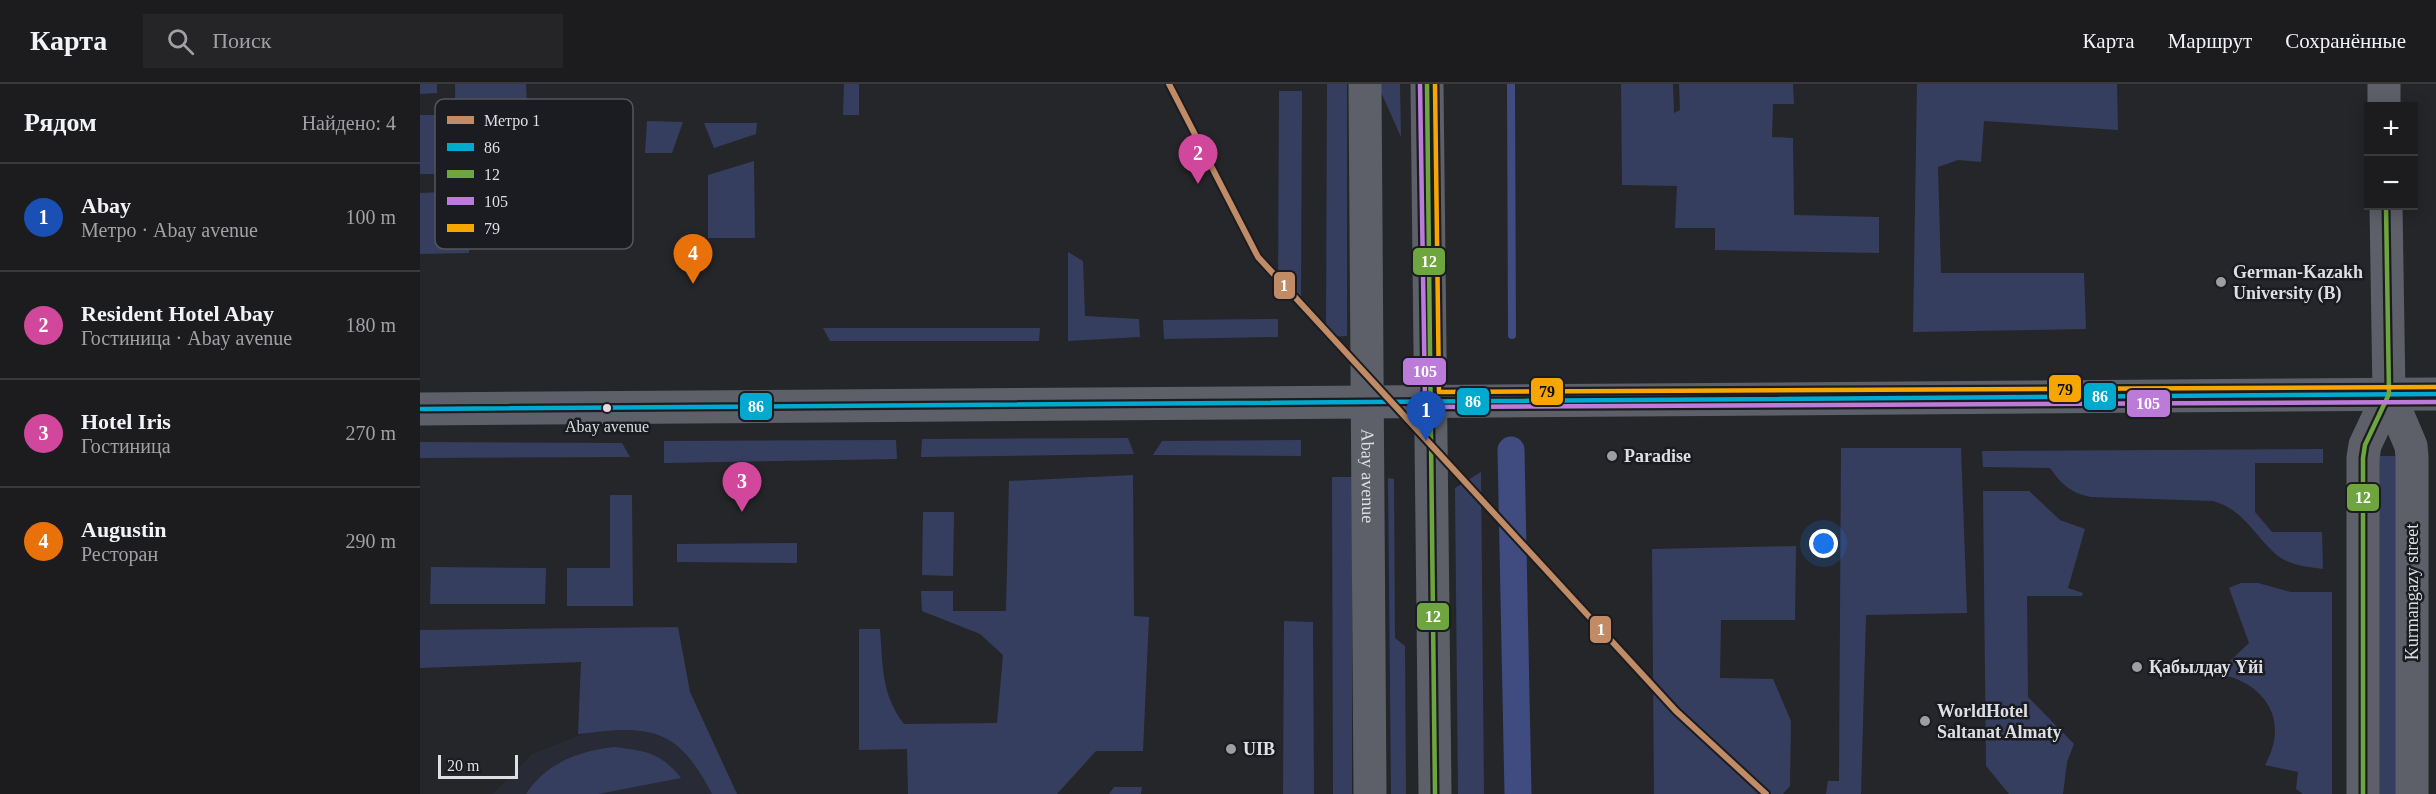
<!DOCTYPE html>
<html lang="ru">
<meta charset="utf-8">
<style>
body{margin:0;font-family:Georgia,serif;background:#252528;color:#f1f3f6}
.controls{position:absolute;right:18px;top:18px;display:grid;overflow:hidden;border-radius:0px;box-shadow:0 3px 15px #0003}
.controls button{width:54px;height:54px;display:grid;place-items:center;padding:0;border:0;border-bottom:2px solid #3a3a3d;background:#1c1c1f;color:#f1f3f6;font:30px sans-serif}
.scale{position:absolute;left:18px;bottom:15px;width:80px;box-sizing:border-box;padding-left:6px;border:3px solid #dedfe2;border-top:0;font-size:16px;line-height:21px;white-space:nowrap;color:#dedfe2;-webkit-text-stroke:4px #1a1c21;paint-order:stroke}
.you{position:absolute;left:1404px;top:460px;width:21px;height:21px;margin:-15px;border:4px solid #fff;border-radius:50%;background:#1a73e8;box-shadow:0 0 0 9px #1a73e833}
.badge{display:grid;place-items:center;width:39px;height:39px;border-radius:50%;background:#ea580c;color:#fff;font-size:20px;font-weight:700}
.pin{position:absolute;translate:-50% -50px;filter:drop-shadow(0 2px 3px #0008)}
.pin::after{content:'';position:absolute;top:32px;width:21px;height:18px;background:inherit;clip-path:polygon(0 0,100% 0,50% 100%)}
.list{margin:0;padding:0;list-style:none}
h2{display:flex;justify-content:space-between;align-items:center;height:78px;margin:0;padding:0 24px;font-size:26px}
h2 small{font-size:20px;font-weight:400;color:#a0a1a4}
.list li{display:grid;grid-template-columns:39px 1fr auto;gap:18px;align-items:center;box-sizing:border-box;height:108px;padding:0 24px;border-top:2px solid #3a3a3d}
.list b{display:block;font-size:22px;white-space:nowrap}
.list p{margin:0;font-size:20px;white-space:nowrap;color:#a0a1a4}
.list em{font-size:20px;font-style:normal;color:#a0a1a4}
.icon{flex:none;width:33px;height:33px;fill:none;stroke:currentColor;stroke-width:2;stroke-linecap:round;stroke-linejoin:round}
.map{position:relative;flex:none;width:2016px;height:710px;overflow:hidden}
header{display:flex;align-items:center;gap:36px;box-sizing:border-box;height:84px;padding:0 30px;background:#1c1c1f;border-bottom:2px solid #3a3a3d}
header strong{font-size:28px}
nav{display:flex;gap:33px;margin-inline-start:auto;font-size:21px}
.search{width:420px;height:54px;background:#252528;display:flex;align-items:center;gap:15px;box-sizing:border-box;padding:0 21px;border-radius:0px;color:#a0a1a4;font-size:22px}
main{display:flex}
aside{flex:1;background:#1c1c1f}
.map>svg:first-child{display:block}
</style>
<header>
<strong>Карта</strong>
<div class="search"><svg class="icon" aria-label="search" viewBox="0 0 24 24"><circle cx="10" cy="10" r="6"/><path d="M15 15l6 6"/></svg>Поиск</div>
<nav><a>Карта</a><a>Маршрут</a><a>Сохранённые</a></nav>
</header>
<main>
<aside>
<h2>Рядом<small>Найдено: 4</small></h2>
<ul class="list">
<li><span class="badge" style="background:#1a4fb4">1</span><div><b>Abay</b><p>Метро · Abay avenue</p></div><em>100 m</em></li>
<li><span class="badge" style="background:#d1479c">2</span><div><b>Resident Hotel Abay</b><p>Гостиница · Abay avenue</p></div><em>180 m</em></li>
<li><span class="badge" style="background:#d1479c">3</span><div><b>Hotel Iris</b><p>Гостиница</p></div><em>270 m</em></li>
<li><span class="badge" style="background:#e8710a">4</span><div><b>Augustin</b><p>Ресторан</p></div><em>290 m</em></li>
</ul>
</aside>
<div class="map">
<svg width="2016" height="710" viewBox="0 0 2016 710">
<rect width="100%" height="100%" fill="#252629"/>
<path fill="#282b35" d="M 270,608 L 317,710 L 73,710 L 112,670 Z"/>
<path fill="#363e5f" d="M 0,0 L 17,0 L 17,9 L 0,10 Z
M 35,0 L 106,0 L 107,23 L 127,23 L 124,69 L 79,70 L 36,89 Z
M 424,0 L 439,0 L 439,31 L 423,31 Z
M 907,0 L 927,0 L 927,252 L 906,253 Z
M 960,0 L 980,0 L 981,53 L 960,6 Z
M 1201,0 L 1253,0 L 1254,29 L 1260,26 L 1259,0 L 1373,0 L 1374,20 L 1353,20 L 1352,53 L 1373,54 L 1374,131 L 1459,133 L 1459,169 L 1295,166 L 1295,144 L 1255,144 L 1257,102 L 1202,101 Z
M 1497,0 L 1697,0 L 1698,46 L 1564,37 L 1561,78 L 1538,76 L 1518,83 L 1521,189 L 1664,189 L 1666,245 L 1493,248 Z
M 859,7 L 882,7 L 881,213 L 858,213 Z
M 0,31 L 16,31 L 16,90 L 0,90 Z
M 227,37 L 263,38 L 252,69 L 225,69 Z
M 284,39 L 337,39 L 336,50 L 294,64 Z
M 334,77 L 335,154 L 288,154 L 288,91 Z
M 22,108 L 49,124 L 49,169 L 0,170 L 0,109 Z
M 648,168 L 663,177 L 665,232 L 719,235 L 720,253 L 648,257 Z
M 858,235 L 858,253 L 744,255 L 743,236 Z
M 403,244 L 620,244 L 619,257 L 410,257 Z
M 708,354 L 714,370 L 501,373 L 502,355 Z
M 476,356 L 477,375 L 244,379 L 244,357 Z
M 881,356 L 881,372 L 733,371 L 742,357 Z
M 0,358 L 202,359 L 210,373 L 0,374 Z
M 1421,364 L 1541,364 L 1547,529 L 1446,531 L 1441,710 L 1406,710 L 1408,697 L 1419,697 Z
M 1903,365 L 1903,379 L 1835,379 L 1835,428 L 1852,448 L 1902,448 L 1903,485 C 1889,483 1873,482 1861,474 C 1836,456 1826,426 1793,417 L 1671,413 C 1651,409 1642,401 1630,384 L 1563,383 L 1562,367 Z
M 1953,372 L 1981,372 L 1982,710 L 1954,710 Z
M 1061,388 L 1064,710 L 1038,710 L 1035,404 Z
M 713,391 L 714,532 L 729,533 L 723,667 L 676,667 L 637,710 L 488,710 L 487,665 L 439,666 L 439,545 L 460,545 C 463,582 461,610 484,640 L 577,639 L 583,571 L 560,550 L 502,527 L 501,507 L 533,507 L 533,527 L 586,527 L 589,397 Z
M 912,393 L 932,393 L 932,710 L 913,710 Z
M 968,394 L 974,395 L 975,554 L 985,562 L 986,710 L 971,710 Z
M 1563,407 L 1609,407 L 1640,436 L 1665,445 L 1648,504 L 1663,509 L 1662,512 L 1607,512 L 1608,613 L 1654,660 L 1647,678 L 1643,710 L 1589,710 L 1566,682 Z
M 190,411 L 212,411 L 213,522 L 147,522 L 147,484 L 190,484 Z
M 503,428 L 534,428 L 533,492 L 502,491 Z
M 377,459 L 377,479 L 257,478 L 257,460 Z
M 1376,462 L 1375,536 L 1301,536 L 1300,594 L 1353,595 L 1371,637 L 1370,702 L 1363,710 L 1234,710 L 1232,465 Z
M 11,483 L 126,484 L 125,520 L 10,520 Z
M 1821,499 L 1838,499 L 1871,508 L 1912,508 L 1912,710 L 1883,710 L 1876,705 L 1878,688 L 1845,681 C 1866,644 1853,609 1814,594 C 1805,591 1795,593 1787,590 L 1810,577 L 1829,559 L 1809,504 Z
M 864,537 L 893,538 L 894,710 L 863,710 Z
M 258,543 L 270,608 L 317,710 L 292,710 C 257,642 230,641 158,650 L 161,578 L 0,584 L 0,546 Z
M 194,663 C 226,667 240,668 261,694 L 178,710 L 106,710 C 126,679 159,667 194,663 Z
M 694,703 L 722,703 L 721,710 L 689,710 Z"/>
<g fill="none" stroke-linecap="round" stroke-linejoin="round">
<path stroke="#404b7f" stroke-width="8" d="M 1091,0 L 1092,251"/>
<path stroke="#404b7f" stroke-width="27" d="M 1091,366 L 1098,710"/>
<g stroke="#5d6069" stroke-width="33">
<path id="s1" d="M 945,0 L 950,710"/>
<path d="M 1007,0 L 1015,710"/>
<path d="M 1964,0 L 1964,22"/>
<path d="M 1966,122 L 1969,310 L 1991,362 L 1992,373 L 1992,710"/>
<path d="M 0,325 L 2016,310"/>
<path d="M 1943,710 L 1943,374 L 1945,361 L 1969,310"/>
</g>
<g stroke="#1a1c21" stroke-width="9">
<path id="bus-1" d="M 0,325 L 2016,310"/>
</g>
<g stroke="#1a1c21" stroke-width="9">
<path id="bus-2" d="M 1007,0 L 1015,710
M 1943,710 L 1943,374 L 1945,361 L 1969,310 L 1966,122"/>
</g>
<g stroke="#1a1c21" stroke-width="9">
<path id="bus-3" d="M 1000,0 L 1005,316 L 1010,323 L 2016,318"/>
</g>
<g stroke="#1a1c21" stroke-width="9">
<path id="bus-4" d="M 1015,0 L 1019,308 L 2016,303"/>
</g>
<use href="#bus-1" stroke="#00a9ce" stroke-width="4.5"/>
<use href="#bus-2" stroke="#6fa53e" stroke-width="4.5"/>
<use href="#bus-3" stroke="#bd7bd9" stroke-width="4.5"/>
<use href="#bus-4" stroke="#f7a600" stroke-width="4.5"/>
<g stroke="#1a1c21" stroke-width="10">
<path id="metro-1" d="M 749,0 L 838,173 L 1256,627 L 1346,710"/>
</g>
<use href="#metro-1" stroke="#c18c65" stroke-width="6"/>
</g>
<g fill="#9d9ea1" stroke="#1a1c21" stroke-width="2">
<circle cx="1801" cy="198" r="6"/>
<circle cx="1192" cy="372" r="6"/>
<circle cx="1717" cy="583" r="6"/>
<circle cx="1505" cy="637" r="6"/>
<circle cx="811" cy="665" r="6"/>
</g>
<circle fill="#dedfe2" stroke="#1a1c21" stroke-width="2" cx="187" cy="324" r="5"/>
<g text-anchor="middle" stroke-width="5" stroke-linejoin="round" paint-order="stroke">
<g font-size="16" fill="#dedfe2" stroke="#1a1c21">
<text x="187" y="348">Abay avenue</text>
</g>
<g font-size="18" font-weight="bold" fill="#dedfe2" stroke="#1a1c21" text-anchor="start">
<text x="1813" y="194">German-Kazakh<tspan x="1813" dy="21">University (B)</tspan></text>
<text x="1204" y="378">Paradise</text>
<text x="1729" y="589">Қабылдау Үйі</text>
<text x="1517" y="633">WorldHotel<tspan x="1517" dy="21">Saltanat Almaty</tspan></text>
<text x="823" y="671">UIB</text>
</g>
<g font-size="18" fill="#dedfe2" stroke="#1a1c21">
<text dy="6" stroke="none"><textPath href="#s1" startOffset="392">Abay avenue</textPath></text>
<text transform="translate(1992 508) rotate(-90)" y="6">Kurmangazy street</text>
</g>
</g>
<rect x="15" y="15" width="198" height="150" rx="9" fill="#1a1c21" stroke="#55565b" stroke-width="1.5"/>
<rect x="27" y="32" width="27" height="8" fill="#c18c65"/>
<rect x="27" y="59" width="27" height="8" fill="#00a9ce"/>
<rect x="27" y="86" width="27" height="8" fill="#6fa53e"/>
<rect x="27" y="113" width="27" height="8" fill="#bd7bd9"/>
<rect x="27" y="140" width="27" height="8" fill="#f7a600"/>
<g font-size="16" fill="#dedfe2">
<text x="64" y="42">Метро 1</text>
<text x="64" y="69">86</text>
<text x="64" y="96">12</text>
<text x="64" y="123">105</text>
<text x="64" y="150">79</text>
</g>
<g stroke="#1a1c21" stroke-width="2">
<rect x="992" y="163" width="34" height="29" rx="6" fill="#6fa53e"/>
<rect x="853" y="187" width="23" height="29" rx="6" fill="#c18c65"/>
<rect x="982" y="273" width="45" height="29" rx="6" fill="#bd7bd9"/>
<rect x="1628" y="290" width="34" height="29" rx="6" fill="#f7a600"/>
<rect x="1110" y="293" width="34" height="29" rx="6" fill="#f7a600"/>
<rect x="1663" y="298" width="34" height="29" rx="6" fill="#00a9ce"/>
<rect x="1036" y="303" width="34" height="29" rx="6" fill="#00a9ce"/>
<rect x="1706" y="305" width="45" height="29" rx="6" fill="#bd7bd9"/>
<rect x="319" y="308" width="34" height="29" rx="6" fill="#00a9ce"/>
<rect x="1926" y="399" width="34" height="29" rx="6" fill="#6fa53e"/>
<rect x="996" y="518" width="34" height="29" rx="6" fill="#6fa53e"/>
<rect x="1169" y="531" width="23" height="29" rx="6" fill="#c18c65"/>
</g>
<g font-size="16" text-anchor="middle" font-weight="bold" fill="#fff">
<text x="1009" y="183">12</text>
<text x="864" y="207">1</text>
<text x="1005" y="293">105</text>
<text x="1680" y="318">86</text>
<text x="1053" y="323">86</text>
<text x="1728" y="325">105</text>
<text x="336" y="328">86</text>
<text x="1943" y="419">12</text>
<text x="1013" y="538">12</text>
<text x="1181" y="551">1</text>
</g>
<g font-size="16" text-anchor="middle" font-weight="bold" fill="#111">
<text x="1645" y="311">79</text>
<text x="1127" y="313">79</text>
</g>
</svg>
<div class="controls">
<button>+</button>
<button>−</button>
</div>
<div class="scale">20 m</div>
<div class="you"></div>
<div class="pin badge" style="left:1006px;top:357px;background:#1a4fb4">1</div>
<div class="pin badge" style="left:778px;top:100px;background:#d1479c">2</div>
<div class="pin badge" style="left:322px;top:428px;background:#d1479c">3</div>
<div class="pin badge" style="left:273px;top:200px;background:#e8710a">4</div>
</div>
</main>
